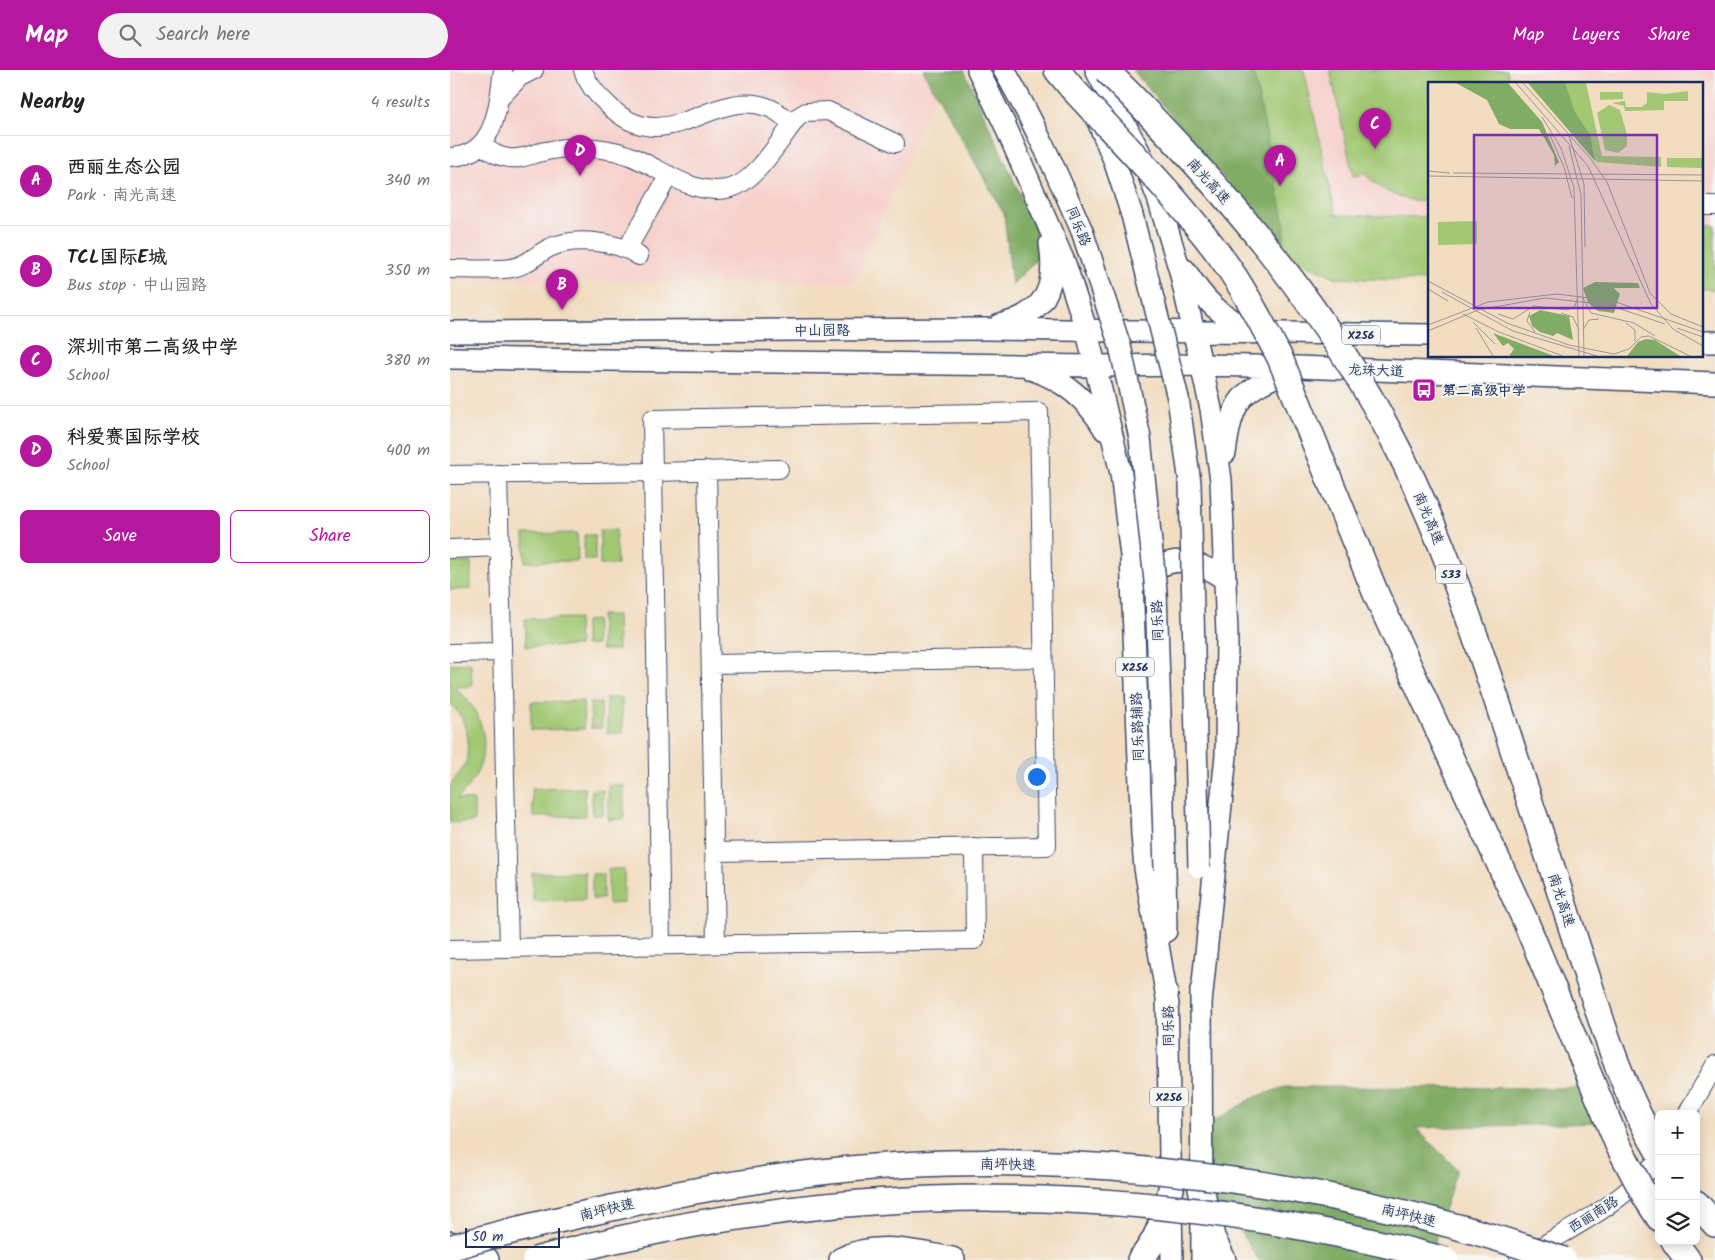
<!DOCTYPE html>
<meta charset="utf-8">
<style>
body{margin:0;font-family:Kalam,"LXGW WenKai TC",sans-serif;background:#f2f2f2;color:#202124}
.controls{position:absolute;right:15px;bottom:15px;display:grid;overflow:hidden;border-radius:8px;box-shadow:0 2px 12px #0003}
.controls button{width:45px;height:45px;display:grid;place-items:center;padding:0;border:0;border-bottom:1px solid #e0e0e0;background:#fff;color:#202124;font:25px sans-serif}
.scale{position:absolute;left:15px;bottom:12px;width:95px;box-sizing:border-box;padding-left:5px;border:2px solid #1b2f5e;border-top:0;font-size:14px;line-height:18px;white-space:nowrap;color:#1b2f5e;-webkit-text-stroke:4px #f6f6f2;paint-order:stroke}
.you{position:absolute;left:586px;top:706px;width:18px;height:18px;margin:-12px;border:4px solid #fff;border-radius:50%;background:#1a73e8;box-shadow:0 0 0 8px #1a73e833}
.badge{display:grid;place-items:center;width:32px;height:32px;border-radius:50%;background:#b5179e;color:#fff;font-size:16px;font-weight:700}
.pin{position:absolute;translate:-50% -41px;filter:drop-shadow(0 1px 2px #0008)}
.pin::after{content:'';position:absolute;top:26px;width:18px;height:15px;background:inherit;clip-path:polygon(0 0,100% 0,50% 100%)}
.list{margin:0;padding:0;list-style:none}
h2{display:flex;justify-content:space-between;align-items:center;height:65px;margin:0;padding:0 20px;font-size:21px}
h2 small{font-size:16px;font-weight:400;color:#757577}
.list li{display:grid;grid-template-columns:32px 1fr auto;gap:15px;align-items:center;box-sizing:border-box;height:90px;padding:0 20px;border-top:1px solid #e0e0e0}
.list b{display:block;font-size:19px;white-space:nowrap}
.list p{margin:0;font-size:16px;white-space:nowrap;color:#757577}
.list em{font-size:16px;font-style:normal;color:#757577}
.actions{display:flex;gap:10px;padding:15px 20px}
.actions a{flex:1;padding:11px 0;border:1px solid #b5179e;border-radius:8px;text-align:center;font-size:18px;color:#b5179e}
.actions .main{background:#b5179e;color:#fff}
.icon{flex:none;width:28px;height:28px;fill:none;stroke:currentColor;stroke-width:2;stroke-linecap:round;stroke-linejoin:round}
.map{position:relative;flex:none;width:1265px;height:1190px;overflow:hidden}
header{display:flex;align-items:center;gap:30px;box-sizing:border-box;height:70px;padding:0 25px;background:#b5179e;color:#fff}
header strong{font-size:24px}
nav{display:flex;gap:28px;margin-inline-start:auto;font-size:18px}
.search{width:350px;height:45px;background:#f2f2f2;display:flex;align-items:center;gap:12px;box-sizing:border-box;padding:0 18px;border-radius:28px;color:#757577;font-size:19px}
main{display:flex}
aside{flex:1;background:#fff}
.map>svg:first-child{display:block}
</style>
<header>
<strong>Map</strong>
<div class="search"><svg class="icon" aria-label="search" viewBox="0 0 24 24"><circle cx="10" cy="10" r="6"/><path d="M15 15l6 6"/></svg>Search here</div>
<nav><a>Map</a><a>Layers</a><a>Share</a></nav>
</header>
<main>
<aside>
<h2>Nearby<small>4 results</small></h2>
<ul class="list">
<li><span class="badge">A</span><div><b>西丽生态公园</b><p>Park · 南光高速</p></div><em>340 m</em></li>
<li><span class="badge">B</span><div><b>TCL国际E城</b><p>Bus stop · 中山园路</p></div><em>350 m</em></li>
<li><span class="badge">C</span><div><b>深圳市第二高级中学</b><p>School</p></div><em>380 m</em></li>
<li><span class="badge">D</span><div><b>科爱赛国际学校</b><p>School</p></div><em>400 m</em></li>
</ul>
<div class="actions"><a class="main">Save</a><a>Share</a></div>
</aside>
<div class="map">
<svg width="1265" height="1190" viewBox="0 0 1265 1190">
<rect width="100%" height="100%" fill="#f6f6f2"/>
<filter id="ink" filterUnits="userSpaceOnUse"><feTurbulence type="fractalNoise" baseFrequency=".02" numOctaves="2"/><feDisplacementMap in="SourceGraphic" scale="10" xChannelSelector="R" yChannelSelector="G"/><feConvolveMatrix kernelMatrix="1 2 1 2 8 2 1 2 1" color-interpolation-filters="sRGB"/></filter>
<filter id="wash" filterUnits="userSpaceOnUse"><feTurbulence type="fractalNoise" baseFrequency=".0096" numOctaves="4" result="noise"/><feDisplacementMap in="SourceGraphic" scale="20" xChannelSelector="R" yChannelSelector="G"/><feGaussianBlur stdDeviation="1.12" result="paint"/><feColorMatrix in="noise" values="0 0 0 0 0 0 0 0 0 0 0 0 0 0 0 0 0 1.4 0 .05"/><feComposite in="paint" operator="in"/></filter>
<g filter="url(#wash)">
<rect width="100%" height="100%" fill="#f2ddc1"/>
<path fill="#f7d0cb" d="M 0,0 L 473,0 L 486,24 L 403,212 L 0,210 Z
M 854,0 L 1265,0 L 1265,156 L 1251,155 L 1251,14 L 979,14 L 979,147 L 886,145 Z"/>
<path fill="#a2c873" stroke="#5e7c68" d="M 683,0 L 854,0 L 886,145 L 979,147 L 979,211 L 887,208 L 850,191 L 833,178 Z
M 880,0 L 1057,0 L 1059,14 L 979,14 L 979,131 C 952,132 933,122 915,104 L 903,106 Z
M 1251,155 L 1265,156 L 1265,219 L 1251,219 Z
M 150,460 L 166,460 L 167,495 L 150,495 Z
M 127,463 L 128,491 L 75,492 L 74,464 Z
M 134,465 L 145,465 L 145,490 L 134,490 Z
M 21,492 L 21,519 L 0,520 L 0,493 Z
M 151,545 L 167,545 L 168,580 L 151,580 Z
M 128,548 L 129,576 L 76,577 L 75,549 Z
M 146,550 L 146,575 L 135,575 L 135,551 Z
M 21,593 L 22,616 L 5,617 C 42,650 44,694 7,729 L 24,730 L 24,752 L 0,753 L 0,716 L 13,698 L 17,689 L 18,668 L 12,648 L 0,632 L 0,594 Z
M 156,628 L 172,628 L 173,663 L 157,663 Z
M 133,631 L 134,659 L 81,660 L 81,632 Z
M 140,633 L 151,633 L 152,658 L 141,658 Z
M 158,715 L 174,715 L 174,749 L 158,750 Z
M 135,718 L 135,746 L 83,747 L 82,719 Z
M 142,720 L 153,720 L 153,745 L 142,745 Z
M 158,799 L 174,799 L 174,833 L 158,834 Z
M 135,802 L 135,830 L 83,831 L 82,803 Z
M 142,804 L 153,804 L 153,829 L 142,829 Z"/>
<path fill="#81ac65" stroke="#4e6e62" d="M 473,0 L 514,0 L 586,160 L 588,188 L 562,215 L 554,144 Z
M 683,0 L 803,0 L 835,156 L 833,178 Z
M 834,1017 L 1132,1018 L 1148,1053 L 966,1058 L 1007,1099 L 979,1190 L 809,1190 L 788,1159 L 760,1143 L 756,1056 L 803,1028 Z"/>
</g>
<g filter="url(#ink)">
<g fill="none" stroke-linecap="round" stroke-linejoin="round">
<g stroke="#3b496d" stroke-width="20">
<path id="minor" d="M 133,0 C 137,13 147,25 157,34 C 215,93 261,17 317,37 C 327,40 335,48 342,54
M 49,29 L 70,7 L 84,0
M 31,75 C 40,81 48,87 59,88 C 72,90 83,83 96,81 C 118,76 142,76 164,81 C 205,90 238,129 281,118 C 307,111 332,66 348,47 L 356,42 L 378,41 L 445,73
M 0,87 C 46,86 48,35 53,0
M 1251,136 L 1265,136
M 177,179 L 219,105
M 0,199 C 20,199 42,201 62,198 C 76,196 87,184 99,178 C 124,166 166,171 189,186
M 257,400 L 266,874
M 48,404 L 59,878
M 0,405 L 203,402 L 211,876
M 0,479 L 50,477
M 0,583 L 52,582
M 261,594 L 593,588
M 264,782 L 597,776 L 589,342 L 202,349 L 203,402 L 329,399
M 0,879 L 525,870 L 524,777
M 1237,1044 L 1265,995
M 1069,1190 C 1120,1157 1170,1138 1209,1088"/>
</g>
<g stroke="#3b496d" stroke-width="24">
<path id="major" d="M 528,0 L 554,53 L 615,194 L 637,262 L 671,403 L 681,486 L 692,765 L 695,798 L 718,934
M 554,0 C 584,52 608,106 632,161
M 646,0 L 690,83 L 708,128 L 730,201 L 761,339 L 771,410 L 777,564 L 776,685 L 751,933
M 647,49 L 664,90 L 682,145
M 735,200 C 752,227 772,251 805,259
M 550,255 C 595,243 607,219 600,174
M 0,262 L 537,259 L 979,265
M 1251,272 L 1265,272
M 0,288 L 646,296 L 750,295 L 847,297 L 1265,313
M 581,299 C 614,310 638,330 655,360
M 775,383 C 783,325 791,322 842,299
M 692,510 C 719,481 746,489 776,510
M 715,799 L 716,861
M 751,920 L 752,1190
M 717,922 L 722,1190"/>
</g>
<g stroke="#3b496d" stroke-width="28">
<path id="highway" d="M 607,0 L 621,17
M 751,1118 L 762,1167 L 773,1190
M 1196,1128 L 1209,1148
M 1246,1133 L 1265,1154
M 1224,1171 L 1238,1190
M 0,1174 L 36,1190
M 392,1190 C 426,1172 467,1184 502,1190
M 690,1190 C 708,1170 715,1145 721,1119"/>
</g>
<use href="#minor" stroke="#fff" stroke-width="18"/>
<use href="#major" stroke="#fff" stroke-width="21"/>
<use href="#highway" stroke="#fff" stroke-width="25"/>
<g stroke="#3b496d" stroke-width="24" stroke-linecap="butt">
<path id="major-bridge" d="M 682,145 L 728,328 L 740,413 L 749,797
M 632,161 L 670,276 L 690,368 L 706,521 L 715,799"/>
</g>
<g stroke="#3b496d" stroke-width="28" stroke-linecap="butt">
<path id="highway-bridge" d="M 656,0 C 769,113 877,237 949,381 C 1006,495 1043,620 1083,741 C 1102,796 1119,851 1137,906 C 1156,967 1176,1027 1209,1083
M 621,17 C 671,71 724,124 768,183 C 793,216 811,252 830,288 L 926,524 L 1075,850 L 1168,1075 L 1196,1128
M 0,1178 C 47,1163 95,1153 143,1142 C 260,1115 379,1096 498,1093 C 706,1088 918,1122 1114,1190
M 85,1190 C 387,1107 694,1108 996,1190"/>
</g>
<use href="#major-bridge" stroke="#fff" stroke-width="21"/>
<use href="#highway-bridge" stroke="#fff" stroke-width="25"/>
</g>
</g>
<defs>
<g id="bus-square" transform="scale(1.25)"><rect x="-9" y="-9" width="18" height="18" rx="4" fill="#b5179e" stroke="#f6f6f2"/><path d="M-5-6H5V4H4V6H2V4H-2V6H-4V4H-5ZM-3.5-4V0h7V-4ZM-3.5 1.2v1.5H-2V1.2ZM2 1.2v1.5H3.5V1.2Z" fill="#fff"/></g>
</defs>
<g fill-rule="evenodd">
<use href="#bus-square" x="974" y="320"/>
</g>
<g text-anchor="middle" stroke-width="4" stroke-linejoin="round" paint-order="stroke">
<g fill="#f6f6f2" stroke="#5d6b8a" stroke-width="1">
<rect x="892" y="255.5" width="38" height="19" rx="4"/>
<rect x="986" y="494.5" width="30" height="19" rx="4"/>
<rect x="666" y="587.5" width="38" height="19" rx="4"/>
<rect x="700" y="1017.5" width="38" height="19" rx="4"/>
</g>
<g font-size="12" font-weight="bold" fill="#1b2f5e">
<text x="911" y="269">X256</text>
<text x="1001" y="508">S33</text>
<text x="685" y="601">X256</text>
<text x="719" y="1031">X256</text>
</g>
<g font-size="14" fill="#1b2f5e" stroke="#f6f6f2">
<text transform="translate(759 111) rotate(48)" y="5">南光高速</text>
<text transform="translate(629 156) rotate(68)" y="5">同乐路</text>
<text x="372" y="265">中山园路</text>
<text transform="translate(926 300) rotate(2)" y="5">龙珠大道</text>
<text transform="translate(979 448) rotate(67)" y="5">南光高速</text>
<text transform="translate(707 551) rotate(-92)" y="5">同乐路</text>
<text transform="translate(687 657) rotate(-92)" y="5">同乐路辅路</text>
<text transform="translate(1112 830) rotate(72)" y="5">南光高速</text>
<text transform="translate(718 956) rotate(-91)" y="5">同乐路</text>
<text transform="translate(558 1094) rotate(1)" y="5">南坪快速</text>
<text transform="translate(157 1139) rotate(-13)" y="5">南坪快速</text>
<text transform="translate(1143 1144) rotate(-32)" y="5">西丽南路</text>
<text transform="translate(959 1145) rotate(14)" y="5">南坪快速</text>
</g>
<g font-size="14" font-weight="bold" fill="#1b2f5e" stroke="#f6f6f2" text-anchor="start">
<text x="992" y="325">第二高级中学</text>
</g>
</g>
<g transform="translate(978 12)">
<rect width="275" height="275" fill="#f2ddc1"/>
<path d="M 100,1 L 158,1 L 174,74 L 233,75 L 233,85 L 169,80 ZM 260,9 L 260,19 L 236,19 L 236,28 L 197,29 L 196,24 L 184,21 L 197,19 L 198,25 L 213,25 L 219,21 L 219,10 L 237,12 ZM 172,10 L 195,10 L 195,17 L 172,18 ZM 181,23 L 192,28 L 199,53 L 199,64 L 190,71 L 177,68 L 169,31 ZM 239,76 L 275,76 L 275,86 L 239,85 ZM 49,139 L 49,162 L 10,163 L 10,140 Z" fill="#a2c873"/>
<path d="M 28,1 L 80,1 L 114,40 L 131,80 L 127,84 L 126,73 L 111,47 L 82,47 L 71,42 L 59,18 ZM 100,1 L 137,1 L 147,30 L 162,53 L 167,79 ZM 167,200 L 210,201 L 212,206 L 186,206 L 192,212 L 186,231 L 170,229 L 160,221 L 155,206 ZM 112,228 L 141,234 L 145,258 L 129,251 L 125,254 L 112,250 L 104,244 L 101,234 ZM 65,251 L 126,274 L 81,274 L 86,267 L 80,261 L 75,264 ZM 218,257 L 227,258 L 252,274 L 199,274 L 210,260 Z" fill="#81ac65"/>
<path fill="none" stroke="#9c9799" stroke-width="1" d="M 88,1 L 160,84 L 223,222 L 245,247 L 275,264M 95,1 L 162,76 L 179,100 L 222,211 L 243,232 L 275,245M 114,35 L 133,66 L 146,106 L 151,274M 121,51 L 136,85 L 144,116M 141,54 L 156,102 L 157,165M 141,64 L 153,113 L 156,274M 0,89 L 22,91M 25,91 L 275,93M 0,94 L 275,99M 0,199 L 79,241 L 141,263 L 186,272 L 201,267 L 213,255 L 221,254 L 262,274M 0,207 L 20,219M 14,210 L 85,249 L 169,274M 155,216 L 163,231 L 206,241 L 227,254M 102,230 L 99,239 L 107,250M 133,231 L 145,235 L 151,248M 35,232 L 71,250 L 135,274M 70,232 L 85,237 L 106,224 L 140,228 L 147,224 L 150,215M 45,240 L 67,262M 198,241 L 207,248 L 207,259M 0,243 L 60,220 L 129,212 L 185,219 L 275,250M 48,246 L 65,274M 249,246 L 275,255M 155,248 L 161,238 L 171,237M 0,249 L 50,228 L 117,216 L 181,223 L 237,242"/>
<path fill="#7b2cbf" fill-opacity="0.15" stroke="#7b2cbf" stroke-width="2.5" d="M 46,53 L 229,53 L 229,226 L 46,226 Z"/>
<rect width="275" height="275" fill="none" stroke="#1b2f5e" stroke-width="2.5"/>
</g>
</svg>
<div class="controls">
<button>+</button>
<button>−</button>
<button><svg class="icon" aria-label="layers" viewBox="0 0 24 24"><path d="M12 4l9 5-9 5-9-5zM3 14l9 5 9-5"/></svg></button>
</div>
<div class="scale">50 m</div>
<div class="you"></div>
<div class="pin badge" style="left:830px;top:116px">A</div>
<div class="pin badge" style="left:112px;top:240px">B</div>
<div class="pin badge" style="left:925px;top:79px">C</div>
<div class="pin badge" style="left:130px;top:106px">D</div>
</div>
</main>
